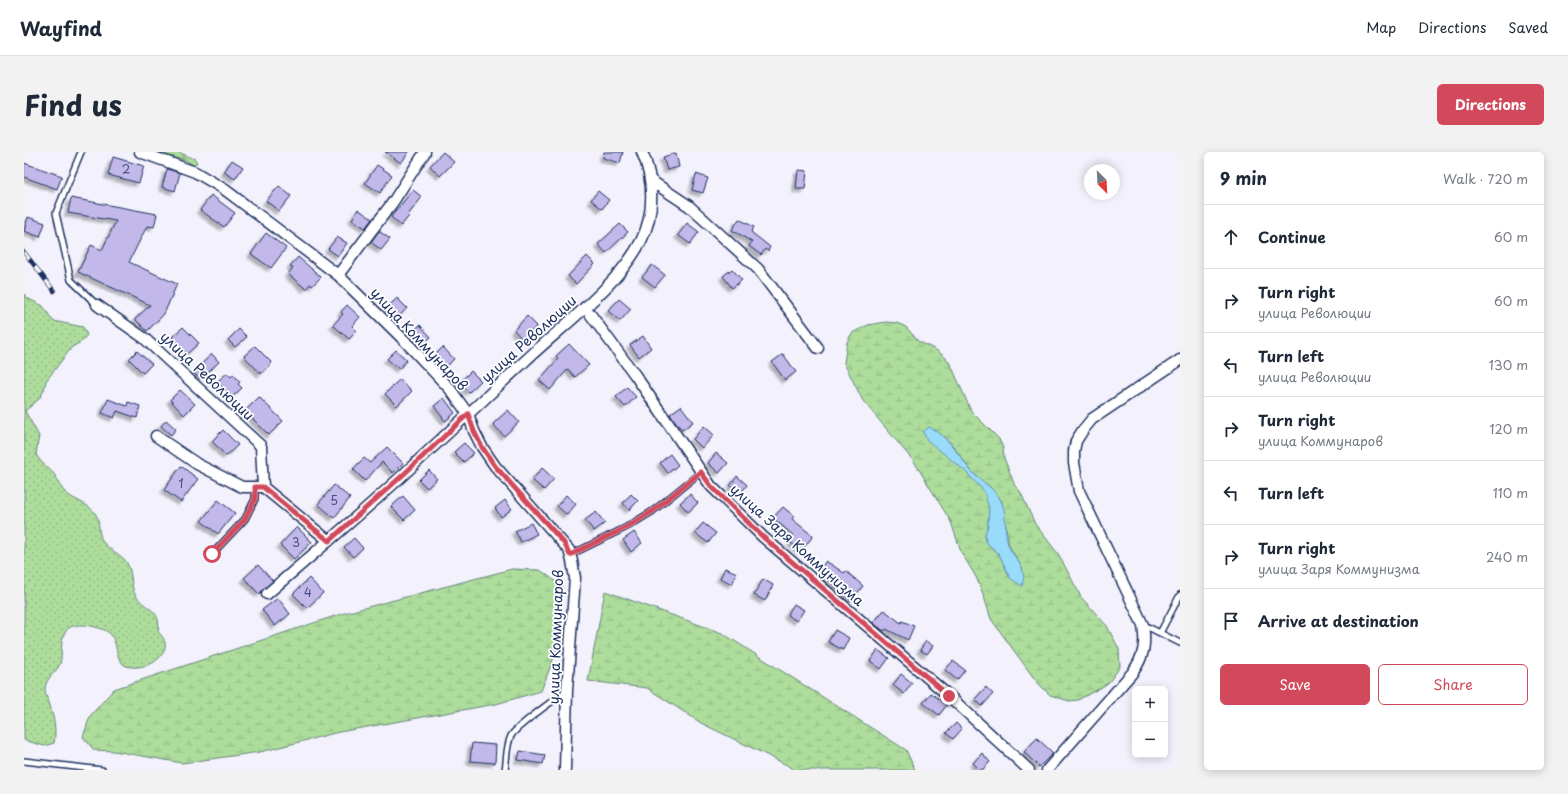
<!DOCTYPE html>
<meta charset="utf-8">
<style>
body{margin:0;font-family:"Playpen Sans",sans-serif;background:#f2f2f3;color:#1f2937}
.controls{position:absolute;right:12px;bottom:12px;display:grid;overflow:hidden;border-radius:6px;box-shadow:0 2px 10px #0003}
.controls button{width:36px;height:36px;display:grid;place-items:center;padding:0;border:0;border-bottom:1px solid #e0e1e3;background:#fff;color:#1f2937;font:20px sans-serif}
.compass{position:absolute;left:1060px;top:12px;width:36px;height:36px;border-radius:50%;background:#fff;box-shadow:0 2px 10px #0003;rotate:156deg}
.stop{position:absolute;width:12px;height:12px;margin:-9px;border:3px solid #d1495b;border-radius:50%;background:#fff}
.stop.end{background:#d1495b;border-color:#fff;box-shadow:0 1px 4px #0008}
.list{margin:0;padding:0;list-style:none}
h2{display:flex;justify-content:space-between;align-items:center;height:52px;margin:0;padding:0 16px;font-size:17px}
h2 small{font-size:13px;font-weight:400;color:#747a83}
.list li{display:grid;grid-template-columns:26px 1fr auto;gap:12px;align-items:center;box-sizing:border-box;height:64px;padding:0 16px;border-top:1px solid #e0e1e3}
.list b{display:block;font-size:15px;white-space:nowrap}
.list p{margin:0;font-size:13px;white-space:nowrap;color:#747a83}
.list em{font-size:13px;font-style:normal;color:#747a83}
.actions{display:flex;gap:8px;padding:12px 16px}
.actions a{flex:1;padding:9px 0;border:1px solid #d1495b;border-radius:6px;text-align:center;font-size:14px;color:#d1495b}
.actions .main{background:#d1495b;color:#fff}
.icon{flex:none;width:22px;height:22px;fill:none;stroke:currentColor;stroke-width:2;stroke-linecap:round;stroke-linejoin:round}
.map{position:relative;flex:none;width:1156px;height:618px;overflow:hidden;border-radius:6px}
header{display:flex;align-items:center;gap:24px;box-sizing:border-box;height:56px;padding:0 20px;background:#fff;border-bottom:1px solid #e0e1e3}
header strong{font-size:19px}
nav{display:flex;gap:22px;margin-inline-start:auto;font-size:14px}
.intro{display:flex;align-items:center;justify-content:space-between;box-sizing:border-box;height:96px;padding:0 24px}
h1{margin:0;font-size:28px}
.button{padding:10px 18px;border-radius:6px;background:#d1495b;color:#fff;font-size:14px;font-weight:700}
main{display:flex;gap:24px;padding:0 24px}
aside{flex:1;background:#fff;border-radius:6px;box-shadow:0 2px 10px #0003}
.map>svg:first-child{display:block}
</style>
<header>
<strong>Wayfind</strong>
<nav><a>Map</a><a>Directions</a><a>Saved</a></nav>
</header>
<div class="intro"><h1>Find us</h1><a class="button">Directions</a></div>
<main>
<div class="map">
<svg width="1156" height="618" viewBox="0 0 1156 618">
<defs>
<pattern id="grass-dots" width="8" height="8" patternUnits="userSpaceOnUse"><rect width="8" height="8" fill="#addc9b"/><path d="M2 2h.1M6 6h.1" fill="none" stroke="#94bd88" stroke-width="1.8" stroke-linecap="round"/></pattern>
<pattern id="forest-firs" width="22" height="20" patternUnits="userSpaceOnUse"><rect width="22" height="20" fill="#addc9b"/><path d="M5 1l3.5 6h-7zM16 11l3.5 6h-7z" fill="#94bd88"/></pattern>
<pattern id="wetland-marsh" width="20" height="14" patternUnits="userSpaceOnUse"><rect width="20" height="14" fill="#addc9b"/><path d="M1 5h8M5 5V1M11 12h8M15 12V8" fill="none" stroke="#94bd88"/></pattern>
<filter id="shadow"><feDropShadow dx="-3.5" dy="3.5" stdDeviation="1" flood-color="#0004"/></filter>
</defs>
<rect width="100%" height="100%" fill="#f3f1fb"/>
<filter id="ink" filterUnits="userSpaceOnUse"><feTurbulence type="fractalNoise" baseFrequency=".025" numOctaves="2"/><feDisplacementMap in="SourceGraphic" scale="8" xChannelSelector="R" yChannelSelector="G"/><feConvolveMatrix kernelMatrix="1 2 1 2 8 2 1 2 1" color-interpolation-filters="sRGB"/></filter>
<g filter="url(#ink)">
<path fill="url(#grass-dots)" stroke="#64867c" d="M 0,142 L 3,146 L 19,154 L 29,169 L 59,175 L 63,183 L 57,190 L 48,195 L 22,229 L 20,238 L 15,247 L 1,259 L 15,284 L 12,302 C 17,312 23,314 30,322 C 34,326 35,334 39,338 C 47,348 63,350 71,361 C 77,369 73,381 79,390 C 84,397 94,401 100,407 C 110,417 105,433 112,444 C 123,459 138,457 134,480 C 143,488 144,497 135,506 C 129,512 123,514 114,515 C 86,518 98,491 84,480 C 78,476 65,473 58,473 C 52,473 45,474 42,479 C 35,489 39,501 36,512 C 32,521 21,526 21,538 C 21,541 23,546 25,550 C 29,564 33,576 30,591 L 20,594 L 0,588 Z"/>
<path fill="url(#forest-firs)" stroke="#64867c" d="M 132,0 L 154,0 L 171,7 L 173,11 L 169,13 L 163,9 Z"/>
<path fill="url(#wetland-marsh)" stroke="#64867c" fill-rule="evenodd" d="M 862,170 L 873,171 L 882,175 L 894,189 L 912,198 L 921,205 L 927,213 L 947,259 L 975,287 L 979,296 L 980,306 L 991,334 L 996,339 L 1011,372 L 1035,403 L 1057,445 L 1083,474 L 1095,497 L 1096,515 L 1085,530 L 1078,535 L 1054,548 L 1045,549 L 1026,543 L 1012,529 L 967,467 L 959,442 L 952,425 L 937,400 L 927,370 L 891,311 L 839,249 L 820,211 L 823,190 L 828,181 L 844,173 ZM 905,275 L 913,279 L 927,291 L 948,320 L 967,336 L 978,350 L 985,394 L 999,417 L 986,426 L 975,402 L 962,390 L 961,382 L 964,374 L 965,356 L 961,339 L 940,318 Z
M 488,417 L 516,418 L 538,434 L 532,500 L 517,539 L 472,552 L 315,580 L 236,600 L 158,611 L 90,599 L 70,598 L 59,585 L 66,564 L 90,537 L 317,462 Z
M 581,439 L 698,481 L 882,598 L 891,618 L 769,618 L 767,615 L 677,571 L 623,536 L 564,529 Z"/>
<path fill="#99dbfb" stroke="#6796bc" d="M 905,275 C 926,286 933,302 947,319 C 957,330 971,336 977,349 C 984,362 979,382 985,395 C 992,410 1004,415 998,434 L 986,426 L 975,402 L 962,390 L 961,382 L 964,374 L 965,356 L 960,339 L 940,318 L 903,288 L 899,280 Z"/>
<path fill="#c2b8ea" stroke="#1b2f5e" filter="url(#shadow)" d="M 361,0 L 385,0 L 377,11 Z
M 419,0 L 430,10 L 416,24 L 406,14 Z
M 580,0 L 599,0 L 596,11 L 579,6 Z
M 652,1 L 655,15 L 643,18 L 639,5 Z
M 89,5 L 120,14 L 115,31 L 84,23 Z
M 208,8 L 219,15 L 211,27 L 200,20 Z
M 0,11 L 38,24 L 33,37 L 0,25 Z
M 353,13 L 368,23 L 356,41 L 341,31 Z
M 143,17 L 156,21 L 151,39 L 138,35 Z
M 774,18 L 783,19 L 781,37 L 772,37 Z
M 672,22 L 684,26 L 679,41 L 668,38 Z
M 255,34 L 267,44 L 255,59 L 242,49 Z
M 389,38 L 398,45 L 384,63 L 385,64 L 377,74 L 367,65 Z
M 574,39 L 585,48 L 578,57 L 567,48 Z
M 187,43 L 211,61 L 200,75 L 176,58 Z
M 47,46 L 133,62 L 130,75 L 123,74 L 105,110 L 153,132 L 140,162 L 123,179 L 111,167 L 126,153 L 54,120 L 67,93 L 78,98 L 92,69 L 44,61 Z
M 334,57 L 348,67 L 341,76 L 328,67 Z
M 4,65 L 21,71 L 16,85 L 0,79 Z
M 715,67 L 730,75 L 727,80 L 746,95 L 744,99 L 741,97 L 737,103 L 725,94 L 728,90 L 708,78 Z
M 663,71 L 675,80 L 666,92 L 654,83 Z
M 596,72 L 604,80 L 582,101 L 574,92 Z
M 355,79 L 366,87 L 357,98 L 347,90 Z
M 242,81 L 262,96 L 247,116 L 227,102 Z
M 313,85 L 323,91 L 314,104 L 304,97 Z
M 563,104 L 571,112 L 552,132 L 544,124 Z
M 274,105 L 297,125 L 288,134 L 286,132 L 282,137 L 264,122 L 269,116 L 266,114 Z
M 628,113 L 641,123 L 631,135 L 618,125 Z
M 708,117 L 718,128 L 708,136 L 699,124 Z
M 373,146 L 383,156 L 371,169 L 361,158 Z
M 595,147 L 607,157 L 596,169 L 584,159 Z
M 323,153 L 336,165 L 328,174 L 333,179 L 325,187 L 309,173 L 319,162 L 317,160 Z
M 503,164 L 513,174 L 499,188 L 490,178 Z
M 396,173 L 407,185 L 396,195 L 384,183 Z
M 159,175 L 175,191 L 163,202 L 148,185 Z
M 215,177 L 223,185 L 211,195 L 204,188 Z
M 619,184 L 627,196 L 615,205 L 606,193 Z
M 545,192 L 565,213 L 551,225 L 544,217 L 526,238 L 515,228 L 534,207 L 532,204 Z
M 231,194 L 248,211 L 237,222 L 220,204 Z
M 419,195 L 430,207 L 418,219 L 407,207 Z
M 372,198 L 383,208 L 375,217 L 363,207 Z
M 113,199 L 128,212 L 119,221 L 105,207 Z
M 188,202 L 195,210 L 176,227 L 169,220 Z
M 759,202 L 772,220 L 761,228 L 748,210 Z
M 447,219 L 457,229 L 445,240 L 435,231 Z
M 203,221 L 207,225 L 209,222 L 216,230 L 214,232 L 218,236 L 208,245 L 193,230 Z
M 376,227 L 388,239 L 373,254 L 361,242 Z
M 603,235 L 612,245 L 601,255 L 592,245 Z
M 156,238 L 171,252 L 160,263 L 146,248 Z
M 235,245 L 259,269 L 245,283 L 221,259 Z
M 420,246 L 431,261 L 421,269 L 410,254 Z
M 84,247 L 103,254 L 104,250 L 116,254 L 113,266 L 93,259 L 90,266 L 78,261 Z
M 657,254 L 669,270 L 658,278 L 646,262 Z
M 484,258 L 495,270 L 480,284 L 469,272 Z
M 142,268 L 152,277 L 147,283 L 137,274 Z
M 680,274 L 690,283 L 678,296 L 669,287 Z
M 199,278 L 214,293 L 202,304 L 188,289 Z
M 440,291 L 450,301 L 440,310 L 430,300 Z
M 363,295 L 379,311 L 369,321 L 358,310 L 341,329 L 329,317 L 340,306 L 346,311 Z
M 692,301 L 704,311 L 695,321 L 684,311 Z
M 646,302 L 654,313 L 644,321 L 636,311 Z
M 157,314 L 174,327 L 157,350 L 140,338 Z
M 518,316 L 530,327 L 520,338 L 508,328 Z
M 405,318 L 413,327 L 403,336 L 395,328 Z
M 713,324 L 723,333 L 716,342 L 706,334 Z
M 310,333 L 326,346 L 310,366 L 294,352 Z
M 607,342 L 614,349 L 605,358 L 599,351 Z
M 666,342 L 674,351 L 664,360 L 656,351 Z
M 542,343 L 552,352 L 543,363 L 533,354 Z
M 379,344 L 391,358 L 380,368 L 367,355 Z
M 194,348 L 211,361 L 194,382 L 177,369 Z
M 481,348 L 488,357 L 477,365 L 471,356 Z
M 759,355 L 770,364 L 768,367 L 789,384 L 777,399 L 766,390 L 770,384 L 749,366 Z
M 572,360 L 581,371 L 570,379 L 561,368 Z
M 507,371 L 513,382 L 497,390 L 491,379 Z
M 679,371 L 692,381 L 684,391 L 671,381 Z
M 273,375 L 288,390 L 270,407 L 256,393 Z
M 610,380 L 618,391 L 607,400 L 599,388 Z
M 330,386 L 339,396 L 329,405 L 320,395 Z
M 802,409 L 820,421 L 822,419 L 839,434 L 827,449 L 809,433 L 810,432 L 793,421 Z
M 234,413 L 249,429 L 235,442 L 220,426 Z
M 701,416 L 713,421 L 708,432 L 696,426 Z
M 285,426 L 299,441 L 283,456 L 269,442 Z
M 739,427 L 749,433 L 741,449 L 730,443 Z
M 254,446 L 266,462 L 251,474 L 238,458 Z
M 770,452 L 780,458 L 773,469 L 763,463 Z
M 860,458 L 877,471 L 878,469 L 890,474 L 884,488 L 862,477 L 860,479 L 849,471 Z
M 811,478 L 825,486 L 819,498 L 804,490 Z
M 902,489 L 909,494 L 903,502 L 896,498 Z
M 854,498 L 865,506 L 857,517 L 846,509 Z
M 929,509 L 941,518 L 933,528 L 921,518 Z
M 877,522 L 888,531 L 880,542 L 869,533 Z
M 962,535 L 969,542 L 958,554 L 951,547 Z
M 907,541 L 923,553 L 915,563 L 899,551 Z
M 932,571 L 938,577 L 929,587 L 922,581 Z
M 1013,586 L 1029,601 L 1015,615 L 1000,600 Z
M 448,591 L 472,593 L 471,611 L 446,609 Z
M 496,599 L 521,603 L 519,612 L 494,608 Z
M 958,601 L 966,610 L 958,618 L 956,618 L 949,611 Z"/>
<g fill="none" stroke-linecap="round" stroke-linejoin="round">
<g stroke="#1b2f5e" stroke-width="8">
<path id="lane" d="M 57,0 L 32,61 L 47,128 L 73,153
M 188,402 L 221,367 L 231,347 L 231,335
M 546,403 L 603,375 L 629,359 L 677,320
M 1120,473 L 1156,491
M 1136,481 L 1156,443
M 0,609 L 78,618
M 481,618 C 483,607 482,594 487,584 C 492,574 532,547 542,539"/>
</g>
<g stroke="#1b2f5e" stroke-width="13">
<path id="street" d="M 116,0 L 171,20 L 200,37 L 314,123 L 380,188 L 426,237 L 444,262 L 450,279 L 458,295 L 471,314 L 545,398 L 548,409 L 551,426 L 543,538 L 541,618
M 626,28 L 665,54 L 734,117 L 794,196
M 314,123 L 369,50 L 401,0
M 73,153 L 120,186 L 237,294 L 239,335 L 305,389
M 561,155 L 611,223 L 687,334 L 739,385 L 925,544 L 1005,618
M 132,284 L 173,312 L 218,335 L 239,335
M 243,442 C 289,402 336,363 381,321 C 421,284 461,246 501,209 C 538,174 594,134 617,89 C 631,62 630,27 618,0
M 1023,618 L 1109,520 C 1120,504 1122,492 1119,473 L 1055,339 L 1050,311 L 1050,299 L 1052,289 L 1059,278 L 1068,267 L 1156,208"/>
</g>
<use href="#lane" stroke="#fff" stroke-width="5"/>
<use href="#street" stroke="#fff" stroke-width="10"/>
<g stroke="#1b2f5e" stroke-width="4.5">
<path id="rail" d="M 0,100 L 30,139"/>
</g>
<use href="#rail" stroke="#fff" stroke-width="3" stroke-dasharray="9" stroke-linecap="butt"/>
</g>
</g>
<g fill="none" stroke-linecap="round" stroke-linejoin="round" filter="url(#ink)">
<path stroke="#d1495b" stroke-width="5" d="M 188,402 L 221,367 L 231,347 L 231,335 L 239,335 L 305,389 L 380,322 L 444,262 L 450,279 L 458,295 L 471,314 L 540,391 L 546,403 L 603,375 L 629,359 L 677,320 L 687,334 L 739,385 L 925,544"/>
</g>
<g text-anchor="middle" stroke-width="3.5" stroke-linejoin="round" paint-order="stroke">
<g font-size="12" fill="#455181">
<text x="102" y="22">2</text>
<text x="157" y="336">1</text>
<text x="310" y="353">5</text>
<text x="272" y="395">3</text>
<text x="284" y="445">4</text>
</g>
<g font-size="14" fill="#1b2f5e" stroke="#fff">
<text transform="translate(395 187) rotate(47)" y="5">улица Коммунаров</text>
<text transform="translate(505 187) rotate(-42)" y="5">улица Революции</text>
<text transform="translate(183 224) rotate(43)" y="5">улица Революции</text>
<text transform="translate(773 393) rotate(42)" y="5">улица Заря Коммунизма</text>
<text transform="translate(532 485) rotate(-88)" y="5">улица Коммунаров</text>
</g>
</g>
</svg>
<div class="controls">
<button>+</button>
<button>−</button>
</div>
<svg class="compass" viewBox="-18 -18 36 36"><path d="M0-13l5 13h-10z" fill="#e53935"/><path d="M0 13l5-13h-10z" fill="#747a83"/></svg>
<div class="stop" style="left:188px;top:402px"></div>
<div class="stop end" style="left:925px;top:544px"></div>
</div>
<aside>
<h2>9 min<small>Walk · 720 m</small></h2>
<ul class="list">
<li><svg class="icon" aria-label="ahead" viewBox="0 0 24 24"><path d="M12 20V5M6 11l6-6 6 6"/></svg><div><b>Continue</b></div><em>60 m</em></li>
<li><svg class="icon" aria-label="right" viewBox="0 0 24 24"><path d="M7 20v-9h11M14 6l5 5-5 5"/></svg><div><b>Turn right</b><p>улица Революции</p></div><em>60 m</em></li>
<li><svg class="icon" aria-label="left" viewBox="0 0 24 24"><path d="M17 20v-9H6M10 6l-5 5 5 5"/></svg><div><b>Turn left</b><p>улица Революции</p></div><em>130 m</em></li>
<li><svg class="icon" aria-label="right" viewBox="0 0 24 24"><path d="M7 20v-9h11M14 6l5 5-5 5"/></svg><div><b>Turn right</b><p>улица Коммунаров</p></div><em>120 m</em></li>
<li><svg class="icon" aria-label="left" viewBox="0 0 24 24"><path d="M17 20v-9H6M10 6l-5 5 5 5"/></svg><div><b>Turn left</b></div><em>110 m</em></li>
<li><svg class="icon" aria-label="right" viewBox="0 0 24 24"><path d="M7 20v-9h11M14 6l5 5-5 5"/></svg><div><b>Turn right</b><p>улица Заря Коммунизма</p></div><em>240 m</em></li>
<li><svg class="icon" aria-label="arrive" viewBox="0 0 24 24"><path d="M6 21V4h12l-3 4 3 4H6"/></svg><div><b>Arrive at destination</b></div></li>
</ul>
<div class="actions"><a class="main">Save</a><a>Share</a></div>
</aside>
</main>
